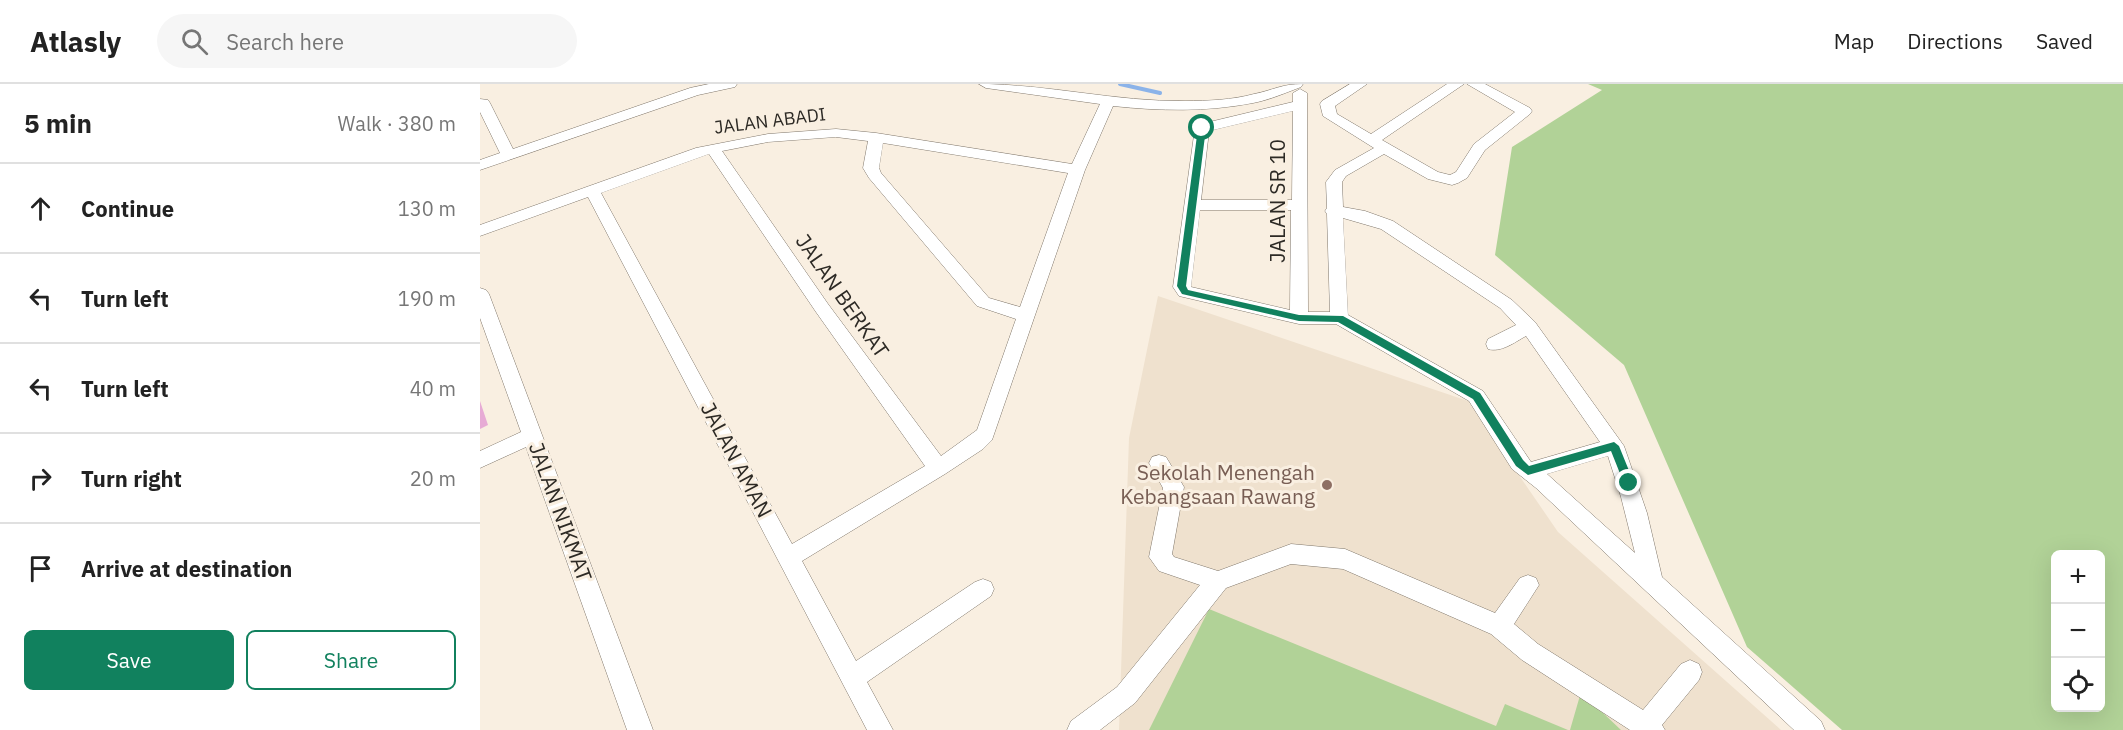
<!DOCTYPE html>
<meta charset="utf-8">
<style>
body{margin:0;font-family:"IBM Plex Sans",sans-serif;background:#f6f6f6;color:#222}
.controls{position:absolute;right:18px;bottom:18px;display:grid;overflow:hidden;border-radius:9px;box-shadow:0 6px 24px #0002}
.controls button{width:54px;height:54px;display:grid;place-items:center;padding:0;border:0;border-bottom:2px solid #e0e0e0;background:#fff;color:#222;font:30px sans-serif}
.stop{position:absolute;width:18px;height:18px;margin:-14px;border:4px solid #11815e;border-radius:50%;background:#fff}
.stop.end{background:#11815e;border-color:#fff;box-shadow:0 2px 6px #0008}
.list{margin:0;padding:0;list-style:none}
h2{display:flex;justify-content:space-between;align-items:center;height:78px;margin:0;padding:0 24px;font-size:26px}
h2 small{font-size:20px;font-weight:400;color:#767676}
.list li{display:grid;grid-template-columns:39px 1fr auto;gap:18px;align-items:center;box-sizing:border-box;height:90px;padding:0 24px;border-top:2px solid #e0e0e0}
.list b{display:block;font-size:22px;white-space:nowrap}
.list em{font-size:20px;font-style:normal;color:#767676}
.actions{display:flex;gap:12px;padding:18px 24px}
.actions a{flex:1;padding:14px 0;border:2px solid #11815e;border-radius:9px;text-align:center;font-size:21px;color:#11815e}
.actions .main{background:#11815e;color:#fff}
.icon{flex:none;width:33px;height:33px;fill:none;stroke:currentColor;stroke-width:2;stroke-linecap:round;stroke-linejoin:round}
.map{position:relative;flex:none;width:1643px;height:646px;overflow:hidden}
header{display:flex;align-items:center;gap:36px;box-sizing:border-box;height:84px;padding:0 30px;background:#fff;border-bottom:2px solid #e0e0e0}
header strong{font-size:28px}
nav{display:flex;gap:33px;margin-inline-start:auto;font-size:21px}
.search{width:420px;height:54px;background:#f6f6f6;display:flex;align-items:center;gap:15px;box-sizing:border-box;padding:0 21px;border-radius:33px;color:#767676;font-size:22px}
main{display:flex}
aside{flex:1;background:#fff}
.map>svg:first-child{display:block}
</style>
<header>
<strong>Atlasly</strong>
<div class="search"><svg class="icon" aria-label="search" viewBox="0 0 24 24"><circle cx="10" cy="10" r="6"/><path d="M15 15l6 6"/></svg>Search here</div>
<nav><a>Map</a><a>Directions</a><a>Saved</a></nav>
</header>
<main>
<aside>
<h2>5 min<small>Walk · 380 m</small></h2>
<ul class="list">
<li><svg class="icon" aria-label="ahead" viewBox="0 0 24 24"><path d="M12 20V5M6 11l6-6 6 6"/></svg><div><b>Continue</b></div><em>130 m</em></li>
<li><svg class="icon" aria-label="left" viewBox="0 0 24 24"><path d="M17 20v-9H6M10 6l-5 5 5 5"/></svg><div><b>Turn left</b></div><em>190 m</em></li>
<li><svg class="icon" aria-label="left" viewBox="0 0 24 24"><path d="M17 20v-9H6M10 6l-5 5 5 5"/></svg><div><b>Turn left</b></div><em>40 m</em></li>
<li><svg class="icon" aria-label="right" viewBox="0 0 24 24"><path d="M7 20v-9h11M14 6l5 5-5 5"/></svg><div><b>Turn right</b></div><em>20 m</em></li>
<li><svg class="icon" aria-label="arrive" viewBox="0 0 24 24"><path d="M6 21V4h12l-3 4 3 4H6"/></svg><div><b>Arrive at destination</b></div></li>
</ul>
<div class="actions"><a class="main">Save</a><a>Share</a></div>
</aside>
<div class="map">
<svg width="1643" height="646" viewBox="0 0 1643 646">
<rect width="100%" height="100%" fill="#f9efe1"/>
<path fill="#efe1ce" d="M 678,212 L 988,317 L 1078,448 L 1301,646 L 639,646 L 649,354 Z"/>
<path fill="#b1d297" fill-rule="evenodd" d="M 1108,0 L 1643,0 L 1643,646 L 1362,646 L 1267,563 L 1144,281 L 1015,171 L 1032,63 L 1122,6 ZM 1620,470 L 1620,624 L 1576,624 L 1576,470 Z
M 729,525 L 1016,642 L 1025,620 L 1088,646 L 669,646 Z
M 1101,608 L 1141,646 L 1090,646 Z"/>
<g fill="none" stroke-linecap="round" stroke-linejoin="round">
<path stroke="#8bb3e9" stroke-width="4" d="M 640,0 L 680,9"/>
</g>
<path fill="#e7abd5" d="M 0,317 L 8,341 L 0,345 Z"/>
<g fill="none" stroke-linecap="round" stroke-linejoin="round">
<g stroke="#80776b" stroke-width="1">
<path id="minor" d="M 229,0 L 257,0 L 255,3 L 218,11 L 0,86 L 0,76 L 20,69 L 0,28 L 0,15 L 8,16 L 10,19 L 33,65 L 210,4 Z
M 499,0 C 568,0 636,18 705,17 C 728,17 752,16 774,10 C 794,6 801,0 823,0 L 821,3 C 805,9 789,16 773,19 C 727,28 679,27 633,22 L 605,86 L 512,356 L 503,365 L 465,390 L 322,477 L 376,577 L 495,498 L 503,495 L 511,498 L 514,505 L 511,512 L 387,598 L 413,646 L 387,646 L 108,113 L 0,152 L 0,141 L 216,64 L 288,50 L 356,45 L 396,49 L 592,80 L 620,20 L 506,4 ZM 356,53 L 388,57 L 383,84 L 389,94 L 497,222 L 536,235 L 497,346 L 461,372 L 348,220 L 242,67 L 288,58 ZM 403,59 L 588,89 L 540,223 L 509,214 L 401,89 L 399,84 ZM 229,70 L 336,228 L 445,382 L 312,460 L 121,109 Z
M 870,0 L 887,0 L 855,22 L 857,30 L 891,50 L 967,0 L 984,0 L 902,56 L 958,88 L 970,91 L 976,88 L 994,60 L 1035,28 L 987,0 L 1005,0 L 1050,24 L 1052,27 L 1050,30 L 1005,66 L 987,94 L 978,99 L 972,101 L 948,95 L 904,70 L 866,92 L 862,98 L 863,123 L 885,127 L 913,137 L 1032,216 L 1055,238 L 1144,362 L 1167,429 L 1182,493 L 1341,637 L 1345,646 L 1314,646 L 1056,404 L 1032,385 L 989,317 L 856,240 L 819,240 L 699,212 L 693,203 L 715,44 L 717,41 L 813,18 L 813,9 L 820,5 L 827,9 L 828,228 L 850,228 L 847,130 L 845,127 L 847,124 L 846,98 L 855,86 L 894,64 L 843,32 L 840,20 L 842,17 ZM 813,27 L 812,116 L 721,116 L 729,47 ZM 720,126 L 811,126 L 810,226 L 711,203 ZM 863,134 L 901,145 L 1020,224 L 1036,241 L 1008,255 L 1006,260 L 1008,265 C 1021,269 1035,258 1046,252 L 1120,358 L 1051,378 L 1003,307 L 868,231 ZM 1128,372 L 1141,413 L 1155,469 L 1067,390 Z
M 0,204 L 6,206 L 9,210 L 173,646 L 147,646 L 46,363 L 0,384 L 0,367 L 41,348 L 0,234 Z
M 679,371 L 686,373 L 704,403 L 692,470 L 694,473 L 738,487 L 811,460 L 865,465 L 1015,529 L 1040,494 L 1048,491 L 1056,494 L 1059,501 L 1034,540 L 1058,560 L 1163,626 L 1201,580 L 1210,576 L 1219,580 L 1222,588 L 1219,596 L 1182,641 L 1185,646 L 1150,646 L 1042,576 L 1011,550 L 863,485 L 811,480 L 746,504 L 655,619 L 620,646 L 587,646 L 591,637 L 637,603 L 720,501 L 679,487 L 669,473 L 683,404 L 669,379 L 672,373 Z"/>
</g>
<use href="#minor" fill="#fff" fill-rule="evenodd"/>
</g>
<path fill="#11815e" d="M 722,42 L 726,44 L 706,202 L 708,206 L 819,231 L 863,232 L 1000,309 L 1043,376 L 1049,382 L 1134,358 L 1139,362 L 1154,399 L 1153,402 L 1145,402 L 1131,367 L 1048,391 L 1036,382 L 993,315 L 858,238 L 819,237 L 702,210 L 697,202 L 718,44 Z"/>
<circle fill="#8d6e63" stroke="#f9efe1" stroke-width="2" cx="847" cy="401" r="6"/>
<g text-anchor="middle" stroke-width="6" stroke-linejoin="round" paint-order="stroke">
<g font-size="18" fill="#2d2a25" stroke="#f9efe1">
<text transform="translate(290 37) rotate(-7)" y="6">JALAN ABADI</text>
</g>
<g font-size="21" fill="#2d2a25" stroke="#f9efe1">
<text transform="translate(798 117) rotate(-90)" y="7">JALAN SR 10</text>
<text transform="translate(362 212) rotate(55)" y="7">JALAN BERKAT</text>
<text transform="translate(256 376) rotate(62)" y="7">JALAN AMAN</text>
<text transform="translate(80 428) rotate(70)" y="7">JALAN NIKMAT</text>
</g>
<g font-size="21" fill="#785e54" stroke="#f9efe1" text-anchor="end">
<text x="835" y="396">Sekolah Menengah<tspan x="835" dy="24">Kebangsaan Rawang</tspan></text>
</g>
</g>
</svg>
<div class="controls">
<button>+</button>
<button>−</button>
<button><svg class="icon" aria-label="locate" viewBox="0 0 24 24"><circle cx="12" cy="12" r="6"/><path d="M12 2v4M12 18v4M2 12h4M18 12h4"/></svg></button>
</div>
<div class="stop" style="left:722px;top:44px"></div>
<div class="stop end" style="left:1149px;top:399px"></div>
</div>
</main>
